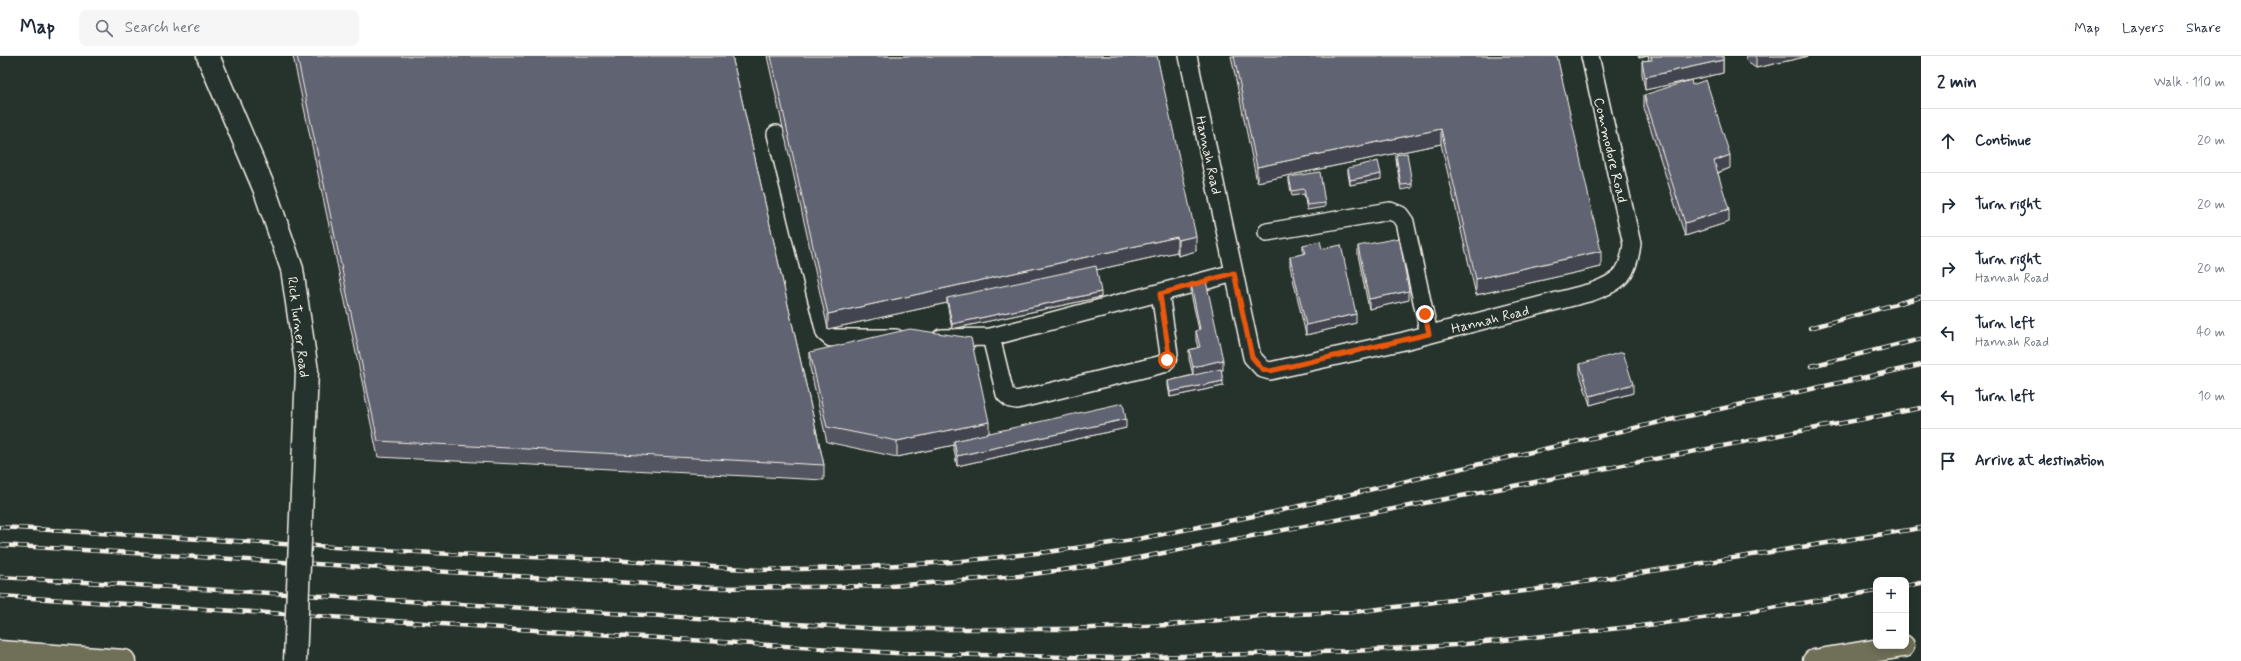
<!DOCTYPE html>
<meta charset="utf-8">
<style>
body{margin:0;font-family:Mynerve,sans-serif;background:#f6f6f7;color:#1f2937}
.controls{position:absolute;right:12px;bottom:12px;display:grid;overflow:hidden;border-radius:8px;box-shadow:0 2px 10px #0003}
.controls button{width:36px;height:36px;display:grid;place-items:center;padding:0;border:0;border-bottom:1px solid #e0e1e3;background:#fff;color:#1f2937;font:20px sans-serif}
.stop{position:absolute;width:12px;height:12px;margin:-9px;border:3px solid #ea580c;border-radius:50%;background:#fff}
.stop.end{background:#ea580c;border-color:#fff;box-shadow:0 1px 4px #0008}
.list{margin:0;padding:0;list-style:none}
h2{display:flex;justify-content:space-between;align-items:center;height:52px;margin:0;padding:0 16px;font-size:17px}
h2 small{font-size:13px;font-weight:400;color:#747a83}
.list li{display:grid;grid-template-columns:26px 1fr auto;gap:12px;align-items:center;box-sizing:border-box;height:64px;padding:0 16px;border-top:1px solid #e0e1e3}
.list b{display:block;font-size:15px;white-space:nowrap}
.list p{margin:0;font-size:13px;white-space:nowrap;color:#747a83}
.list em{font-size:13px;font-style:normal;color:#747a83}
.icon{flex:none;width:22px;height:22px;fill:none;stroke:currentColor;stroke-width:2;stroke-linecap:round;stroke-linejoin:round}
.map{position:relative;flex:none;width:1921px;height:605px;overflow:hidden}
header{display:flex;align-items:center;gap:24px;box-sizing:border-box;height:56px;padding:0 20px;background:#fff;border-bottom:1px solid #e0e1e3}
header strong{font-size:19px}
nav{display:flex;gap:22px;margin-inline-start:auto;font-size:14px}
.search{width:280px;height:36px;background:#f6f6f7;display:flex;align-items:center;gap:10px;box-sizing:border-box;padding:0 14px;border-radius:8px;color:#747a83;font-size:15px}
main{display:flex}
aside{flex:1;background:#fff}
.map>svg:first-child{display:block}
</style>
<header>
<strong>Map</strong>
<div class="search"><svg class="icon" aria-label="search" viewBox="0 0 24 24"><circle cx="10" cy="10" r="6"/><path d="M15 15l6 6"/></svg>Search here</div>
<nav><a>Map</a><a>Layers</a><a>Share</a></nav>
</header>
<main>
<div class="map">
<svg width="1921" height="605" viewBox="0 0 1921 605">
<rect width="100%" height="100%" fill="#26332d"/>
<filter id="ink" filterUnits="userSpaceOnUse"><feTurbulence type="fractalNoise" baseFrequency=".025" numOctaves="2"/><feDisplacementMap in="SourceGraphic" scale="8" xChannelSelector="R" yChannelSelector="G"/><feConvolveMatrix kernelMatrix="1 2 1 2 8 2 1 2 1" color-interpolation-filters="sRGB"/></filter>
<g filter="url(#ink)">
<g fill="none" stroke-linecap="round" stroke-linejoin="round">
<g stroke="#f4f1e8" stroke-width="20">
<path id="lane" d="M 1188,0 L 1252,301 L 1263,313 L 1270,315 L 1404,285 L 1592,236 C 1621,225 1628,219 1632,188 L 1590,0
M 776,78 L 825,277 L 831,282 L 896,282
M 1267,176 L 1390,155 L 1400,159 L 1405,166 L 1429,278
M 1160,237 L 1169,298 L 1167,304 L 1163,308 L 1017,344 L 1011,343 L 1005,338 L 991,281 L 1234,217
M 941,282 L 991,281"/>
</g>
<g stroke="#f4f1e8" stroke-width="25">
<path id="secondary" d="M 208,0 L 264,132 L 292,213 L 307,315"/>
</g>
<g stroke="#f4f1e8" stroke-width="25">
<path id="highway" d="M 0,596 L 124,605
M 1814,605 L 1903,590"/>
</g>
<use href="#lane" stroke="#26332d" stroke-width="17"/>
<use href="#secondary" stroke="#26332d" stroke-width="22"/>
<use href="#highway" stroke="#706f59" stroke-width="22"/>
<g stroke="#f4f1e8" stroke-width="4.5">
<path id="rail" d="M 1810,272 L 1921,241
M 1811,310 L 1921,283
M 0,471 L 451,498 L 611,504 L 759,514 L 844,512 L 953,506 L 1047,496 L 1133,484 L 1274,456 L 1656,367 L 1921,309
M 0,489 L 716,532 L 891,530 L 1019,520 L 1106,508 L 1921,352
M 0,521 L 882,573 L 1067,573 L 1169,569 L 1270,559 L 1354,556 L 1533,534 L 1921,472
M 1906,530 L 1921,527
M 0,540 L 895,597 L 1115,602 L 1354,595 L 1456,589 L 1640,570 L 1741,557 L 1876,535"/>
</g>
<use href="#rail" stroke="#26332d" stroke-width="3" stroke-dasharray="9" stroke-linecap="butt"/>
<g stroke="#f4f1e8" stroke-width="25" stroke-linecap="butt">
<path id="secondary-bridge" d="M 295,605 L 307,315"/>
</g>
<use href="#secondary-bridge" stroke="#26332d" stroke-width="22"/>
</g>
<path fill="#535561" stroke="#f4f1e8" d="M 293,0 L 732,0 L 824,409 L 824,424 L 378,401 Z
M 767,0 L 1157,0 L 1196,195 L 1178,200 L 1177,196 L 1096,214 L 1101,241 L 952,273 L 947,247 L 828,273 Z
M 1231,0 L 1557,0 L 1601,211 L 1476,239 L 1441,88 L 1257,126 Z
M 1638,0 L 1723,0 L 1723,17 L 1645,34 L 1642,18 L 1642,5 L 1649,4 L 1648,0 L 1639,2 Z
M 1746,0 L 1809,0 L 1756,12 L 1747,6 Z
M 1644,39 L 1730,112 L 1718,117 L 1729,166 L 1685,180 L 1644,52 Z
M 1396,99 L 1412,128 L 1412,132 L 1401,134 L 1396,104 Z
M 1348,112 L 1381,123 L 1350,129 L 1348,117 Z
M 1289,121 L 1325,147 L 1325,151 L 1307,154 L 1304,138 L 1292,140 L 1289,126 Z
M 1303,189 L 1322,193 L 1356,267 L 1306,279 L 1290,210 L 1290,201 L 1303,198 Z
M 1358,190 L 1409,244 L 1369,253 L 1358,199 Z
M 1191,228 L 1223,314 L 1221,314 L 1223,330 L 1170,341 L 1168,330 L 1168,325 L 1193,319 L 1189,303 L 1189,294 L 1198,292 L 1196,284 L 1196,275 L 1199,274 L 1191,238 Z
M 810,296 L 989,377 L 1126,372 L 957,410 L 954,394 L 954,389 L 897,401 L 827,386 L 810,312 Z
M 1580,308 L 1633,337 L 1590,349 L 1580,318 Z"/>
<path fill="#43454f" stroke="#f4f1e8" d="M 1639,0 L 1648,0 L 1639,2 Z
M 1756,0 L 1809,0 L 1756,12 Z
M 1723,4 L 1723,17 L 1645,34 L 1645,21 Z
M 1441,73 L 1441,88 L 1257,126 L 1257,111 Z
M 1730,99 L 1730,112 L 1714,118 L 1714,105 Z
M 1381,118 L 1381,123 L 1350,129 L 1350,124 Z
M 1729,153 L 1729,166 L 1685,180 L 1685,167 Z
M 1196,180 L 1196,195 L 1178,200 L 1178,184 Z
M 1177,181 L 1177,196 L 948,247 L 947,242 L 947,247 L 828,273 L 828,258 Z
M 1601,195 L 1601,211 L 1476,239 L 1476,223 Z
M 1409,235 L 1409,244 L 1369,253 L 1369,243 Z
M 1101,236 L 1101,241 L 952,273 L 952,268 Z
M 1356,258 L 1356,267 L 1306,279 L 1306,269 Z
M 1223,304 L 1223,314 L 1193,320 L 1193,311 Z
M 1223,325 L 1223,330 L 1170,341 L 1170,336 Z
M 1633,328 L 1633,337 L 1590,349 L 1590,340 Z
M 1126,363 L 1126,372 L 957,410 L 957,400 Z
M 989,366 L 989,382 L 954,385 L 954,389 L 897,401 L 897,385 Z"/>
<path fill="#606371" stroke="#f4f1e8" d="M 297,0 L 732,0 L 824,409 L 378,385 Z
M 771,0 L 1157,0 L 1196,180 L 1178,184 L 1177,181 L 828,258 Z
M 1234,0 L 1557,0 L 1601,195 L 1476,223 L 1441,73 L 1257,111 Z
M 1651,0 L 1723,0 L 1723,4 L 1645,21 L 1642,5 L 1652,4 Z
M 1691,24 L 1692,29 L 1706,24 L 1730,99 L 1714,105 L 1729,153 L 1685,167 L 1644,39 Z
M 1407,97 L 1412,128 L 1401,129 L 1396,99 Z
M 1378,105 L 1381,118 L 1350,124 L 1348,112 Z
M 1320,116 L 1325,147 L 1307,149 L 1304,133 L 1292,135 L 1289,121 Z
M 1399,182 L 1409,235 L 1369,243 L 1358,190 Z
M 1320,185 L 1322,193 L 1341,189 L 1356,258 L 1306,269 L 1290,201 L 1306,197 L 1303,189 Z
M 1096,210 L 1101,236 L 952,268 L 947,242 Z
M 1206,225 L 1223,304 L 1193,311 L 1189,294 L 1200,291 L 1196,275 L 1200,273 L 1191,228 Z
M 910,273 L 971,282 L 989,366 L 897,385 L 827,371 L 810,296 Z
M 1623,296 L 1633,328 L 1590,340 L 1580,308 Z
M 1221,313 L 1223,325 L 1170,336 L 1168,325 Z
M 1123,347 L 1126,363 L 957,400 L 954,385 Z"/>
</g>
<g fill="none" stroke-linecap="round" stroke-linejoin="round" filter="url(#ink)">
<path stroke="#ea580c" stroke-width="5" d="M 1167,304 L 1169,298 L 1160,238 L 1234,217 L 1252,301 L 1262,313 L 1270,315 L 1429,278 L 1425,258"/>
</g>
<g text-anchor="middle" stroke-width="4" stroke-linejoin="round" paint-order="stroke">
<g font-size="14" fill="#f4f1e8" stroke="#26332d">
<text transform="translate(1611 94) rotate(77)" y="5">Commodore Road</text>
<text transform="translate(1209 99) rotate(78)" y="5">Hannah Road</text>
<text transform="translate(1490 263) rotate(-14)" y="5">Hannah Road</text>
<text transform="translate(299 271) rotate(83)" y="5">Rick Turner Road</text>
</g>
</g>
</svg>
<div class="controls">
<button>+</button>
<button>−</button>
</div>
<div class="stop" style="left:1167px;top:304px"></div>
<div class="stop end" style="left:1425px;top:258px"></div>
</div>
<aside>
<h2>2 min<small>Walk · 110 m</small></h2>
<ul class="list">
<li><svg class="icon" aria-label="ahead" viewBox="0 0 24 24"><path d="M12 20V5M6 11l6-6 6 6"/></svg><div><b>Continue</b></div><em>20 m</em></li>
<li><svg class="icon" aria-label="right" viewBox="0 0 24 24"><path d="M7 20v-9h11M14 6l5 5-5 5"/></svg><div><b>Turn right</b></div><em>20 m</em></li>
<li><svg class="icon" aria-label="right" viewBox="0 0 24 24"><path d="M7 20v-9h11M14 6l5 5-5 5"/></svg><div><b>Turn right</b><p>Hannah Road</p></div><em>20 m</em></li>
<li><svg class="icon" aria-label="left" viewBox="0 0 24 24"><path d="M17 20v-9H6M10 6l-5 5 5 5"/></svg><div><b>Turn left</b><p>Hannah Road</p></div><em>40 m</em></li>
<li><svg class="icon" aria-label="left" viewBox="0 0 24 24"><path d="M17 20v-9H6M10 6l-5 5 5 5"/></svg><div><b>Turn left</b></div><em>10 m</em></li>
<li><svg class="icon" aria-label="arrive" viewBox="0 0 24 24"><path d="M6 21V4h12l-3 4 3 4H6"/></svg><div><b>Arrive at destination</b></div></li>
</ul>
</aside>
</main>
